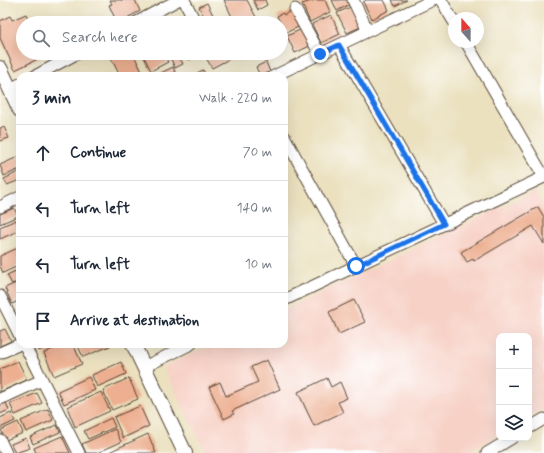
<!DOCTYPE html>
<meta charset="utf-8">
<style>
body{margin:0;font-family:Mynerve,sans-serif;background:#f6f6f7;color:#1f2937}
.controls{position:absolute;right:12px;bottom:12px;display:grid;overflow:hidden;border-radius:8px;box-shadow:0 4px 16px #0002}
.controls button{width:36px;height:36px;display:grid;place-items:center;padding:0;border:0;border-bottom:1px solid #e0e1e3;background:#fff;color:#1f2937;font:20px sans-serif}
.compass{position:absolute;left:448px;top:12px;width:36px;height:36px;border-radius:50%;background:#fff;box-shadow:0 4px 16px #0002;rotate:339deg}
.stop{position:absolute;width:12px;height:12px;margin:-9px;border:3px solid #1a73e8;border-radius:50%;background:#fff}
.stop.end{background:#1a73e8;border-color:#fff;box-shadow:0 1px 4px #0008}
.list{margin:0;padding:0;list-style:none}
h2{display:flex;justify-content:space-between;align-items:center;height:52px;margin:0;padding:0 16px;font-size:17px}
h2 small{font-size:13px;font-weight:400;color:#747a83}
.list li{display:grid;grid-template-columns:26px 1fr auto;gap:12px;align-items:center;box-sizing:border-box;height:56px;padding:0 16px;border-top:1px solid #e0e1e3}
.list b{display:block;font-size:15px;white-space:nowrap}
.list em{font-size:13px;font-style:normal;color:#747a83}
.icon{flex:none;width:22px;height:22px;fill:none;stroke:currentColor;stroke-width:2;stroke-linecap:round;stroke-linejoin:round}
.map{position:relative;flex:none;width:544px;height:453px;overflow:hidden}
.search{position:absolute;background:#fff;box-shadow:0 4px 16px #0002;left:16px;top:16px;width:272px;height:44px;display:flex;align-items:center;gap:10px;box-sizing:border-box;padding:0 14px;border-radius:22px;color:#747a83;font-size:15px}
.panel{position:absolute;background:#fff;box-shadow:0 4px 16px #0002;left:16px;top:72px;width:272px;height:276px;border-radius:12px}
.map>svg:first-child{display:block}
</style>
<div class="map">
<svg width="544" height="453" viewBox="0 0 544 453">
<rect width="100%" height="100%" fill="#fff"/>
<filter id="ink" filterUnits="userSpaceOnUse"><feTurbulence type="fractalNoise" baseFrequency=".025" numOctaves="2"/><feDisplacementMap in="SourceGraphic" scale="8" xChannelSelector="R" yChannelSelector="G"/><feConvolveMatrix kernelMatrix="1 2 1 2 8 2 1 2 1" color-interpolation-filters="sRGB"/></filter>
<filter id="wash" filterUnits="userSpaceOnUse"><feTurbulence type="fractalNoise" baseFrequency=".012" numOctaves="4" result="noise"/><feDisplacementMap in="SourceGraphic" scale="16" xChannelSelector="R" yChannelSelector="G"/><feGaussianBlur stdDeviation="0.9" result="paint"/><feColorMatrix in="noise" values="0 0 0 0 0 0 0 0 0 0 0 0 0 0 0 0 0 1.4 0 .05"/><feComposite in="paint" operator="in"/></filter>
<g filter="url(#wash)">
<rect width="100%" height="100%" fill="#ebe1bf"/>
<path fill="#f7d1c6" d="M 535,191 L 544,207 L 544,408 L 529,417 L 529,336 L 499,336 L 499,434 L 467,453 L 206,453 L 163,367 L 212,344 L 284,344 L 284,310 Z"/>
<g id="blocks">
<path fill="#edaf90" d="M 110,0 L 135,0 L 140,11 L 117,23 L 109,5 L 112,4 Z
M 224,0 L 247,0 L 256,17 L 243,23 L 235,23 Z
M 253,0 L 265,0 L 267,5 L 258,10 Z
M 315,0 L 325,0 L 330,12 L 310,22 L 302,4 Z
M 332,0 L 351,0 L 352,3 L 337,11 Z
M 366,0 L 384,0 L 389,10 L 372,19 L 363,2 Z
M 392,0 L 407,0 L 395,6 Z
M 207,3 L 217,23 L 207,23 L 199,7 Z
M 355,5 L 365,25 L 347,33 L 337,13 Z
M 297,7 L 305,24 L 285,33 L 277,16 L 283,13 L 284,15 Z
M 26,14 L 30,23 L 23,23 L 23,53 L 45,53 L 46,55 L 15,70 L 0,38 L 0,21 L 10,16 L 12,20 Z
M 331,15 L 340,34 L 321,43 L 312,24 Z
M 306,27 L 314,44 L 295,53 L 287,36 Z
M 120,53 L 133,53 L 143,74 L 139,76 L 120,76 L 111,58 Z
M 142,53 L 163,53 L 168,62 L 151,71 Z
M 168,53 L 177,53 L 183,64 L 175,68 Z
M 186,53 L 203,53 L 189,60 Z
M 211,53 L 231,53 L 233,57 L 212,68 L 205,56 Z
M 266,62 L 270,72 L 260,76 L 256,67 Z
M 173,67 L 177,76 L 155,76 Z
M 203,70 L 206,76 L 191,76 Z
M 4,127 L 9,138 L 0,141 L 0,128 Z
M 20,156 L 20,169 L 4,176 L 0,165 Z
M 20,171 L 20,180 L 7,185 L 4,179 Z
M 538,207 L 544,217 L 544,244 L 533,226 L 474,261 L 473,259 L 467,262 L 461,252 Z
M 14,208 L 18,216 L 0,224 L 0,214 Z
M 16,220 L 20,230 L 0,239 L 0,227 Z
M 20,247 L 20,265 L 3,273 L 0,266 L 0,256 Z
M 20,269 L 20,281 L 12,284 L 7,275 Z
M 20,281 L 20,300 L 12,304 L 5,288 Z
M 354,300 L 365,322 L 339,334 L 329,312 Z
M 5,329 L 11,341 L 0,346 L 0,331 Z
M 36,344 L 54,344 L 39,351 Z
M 64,344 L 73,344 L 82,364 L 54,376 L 44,353 Z
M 77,344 L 109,344 L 110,346 L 83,357 Z
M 267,360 L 280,389 L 232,411 L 234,414 L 224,419 L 209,387 L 220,382 L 226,396 L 258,382 L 251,367 Z
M 18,361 L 27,380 L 0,392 L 0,369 Z
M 121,362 L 126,374 L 97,387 L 92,375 Z
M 89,377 L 95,390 L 64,404 L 58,391 Z
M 129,378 L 138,399 L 112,410 L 103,390 Z
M 327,378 L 331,387 L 340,382 L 347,398 L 338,402 L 343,412 L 314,426 L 298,392 Z
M 101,392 L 110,411 L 75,427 L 67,407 Z
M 37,393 L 42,403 L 15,415 L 10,404 Z
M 5,400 L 9,410 L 0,414 L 0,402 Z
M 140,406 L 149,426 L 123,438 L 114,417 Z
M 48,409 L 53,420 L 26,432 L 21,421 Z
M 11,413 L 15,421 L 0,428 L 0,418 Z
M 111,418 L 115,427 L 88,439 L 84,431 Z
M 18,422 L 23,433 L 6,440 L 1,430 Z
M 57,425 L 60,432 L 33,444 L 30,437 Z
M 115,429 L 121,442 L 97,453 L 86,453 L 82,444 Z
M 148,434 L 156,453 L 107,453 Z
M 62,436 L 70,453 L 36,453 L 34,448 Z
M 26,438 L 30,448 L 15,453 L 11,444 Z"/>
</g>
</g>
<g filter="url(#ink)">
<use href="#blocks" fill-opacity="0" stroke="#554536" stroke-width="1"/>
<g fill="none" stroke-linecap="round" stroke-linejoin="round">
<g stroke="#554536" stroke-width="13">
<path id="minor" d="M 184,0 L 196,23
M 353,0 L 368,31
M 441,0 L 454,22
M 295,9 L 320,54
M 135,23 L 178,0
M 466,42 L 544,177
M 339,45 L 444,224
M 35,76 L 78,53
M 274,76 L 433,0
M 10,89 L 20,84
M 284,136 L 356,266
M 0,207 L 20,197
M 0,296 L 20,336
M 284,300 L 544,177
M 24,344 L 79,453
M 0,353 L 20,344
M 144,367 L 191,344
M 0,399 L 42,380
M 529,428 L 544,419
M 0,440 L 6,453
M 487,453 L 512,438"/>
</g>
<g stroke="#554536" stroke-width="16">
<path id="tertiary" d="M 0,68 L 20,110
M 133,344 L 185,453"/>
</g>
<use href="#minor" stroke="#fff" stroke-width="11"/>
<use href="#tertiary" stroke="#fff" stroke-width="14"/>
</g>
</g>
<g fill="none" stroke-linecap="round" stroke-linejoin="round" filter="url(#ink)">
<path stroke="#1a73e8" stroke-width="5" d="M 320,54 L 339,45 L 444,224 L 356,266"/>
</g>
</svg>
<div class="controls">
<button>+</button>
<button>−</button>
<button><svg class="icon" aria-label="layers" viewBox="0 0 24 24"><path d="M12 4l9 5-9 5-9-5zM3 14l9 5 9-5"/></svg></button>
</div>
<svg class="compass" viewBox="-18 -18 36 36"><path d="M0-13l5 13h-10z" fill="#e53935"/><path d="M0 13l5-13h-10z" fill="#747a83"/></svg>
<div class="stop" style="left:356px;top:266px"></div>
<div class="stop end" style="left:320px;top:54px"></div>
<div class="search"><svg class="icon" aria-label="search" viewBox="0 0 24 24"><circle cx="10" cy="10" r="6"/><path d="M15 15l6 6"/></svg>Search here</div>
<section class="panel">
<h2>3 min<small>Walk · 220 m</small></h2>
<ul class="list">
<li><svg class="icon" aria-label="ahead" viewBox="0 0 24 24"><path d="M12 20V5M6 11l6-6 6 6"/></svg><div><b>Continue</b></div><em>70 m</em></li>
<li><svg class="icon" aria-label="left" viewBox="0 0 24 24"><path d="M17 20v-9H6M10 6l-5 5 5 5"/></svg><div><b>Turn left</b></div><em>140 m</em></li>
<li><svg class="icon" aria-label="left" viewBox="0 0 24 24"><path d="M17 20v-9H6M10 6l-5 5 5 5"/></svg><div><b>Turn left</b></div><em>10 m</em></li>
<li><svg class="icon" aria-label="arrive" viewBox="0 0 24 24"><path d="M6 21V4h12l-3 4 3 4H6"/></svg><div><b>Arrive at destination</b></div></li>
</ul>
</section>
</div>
